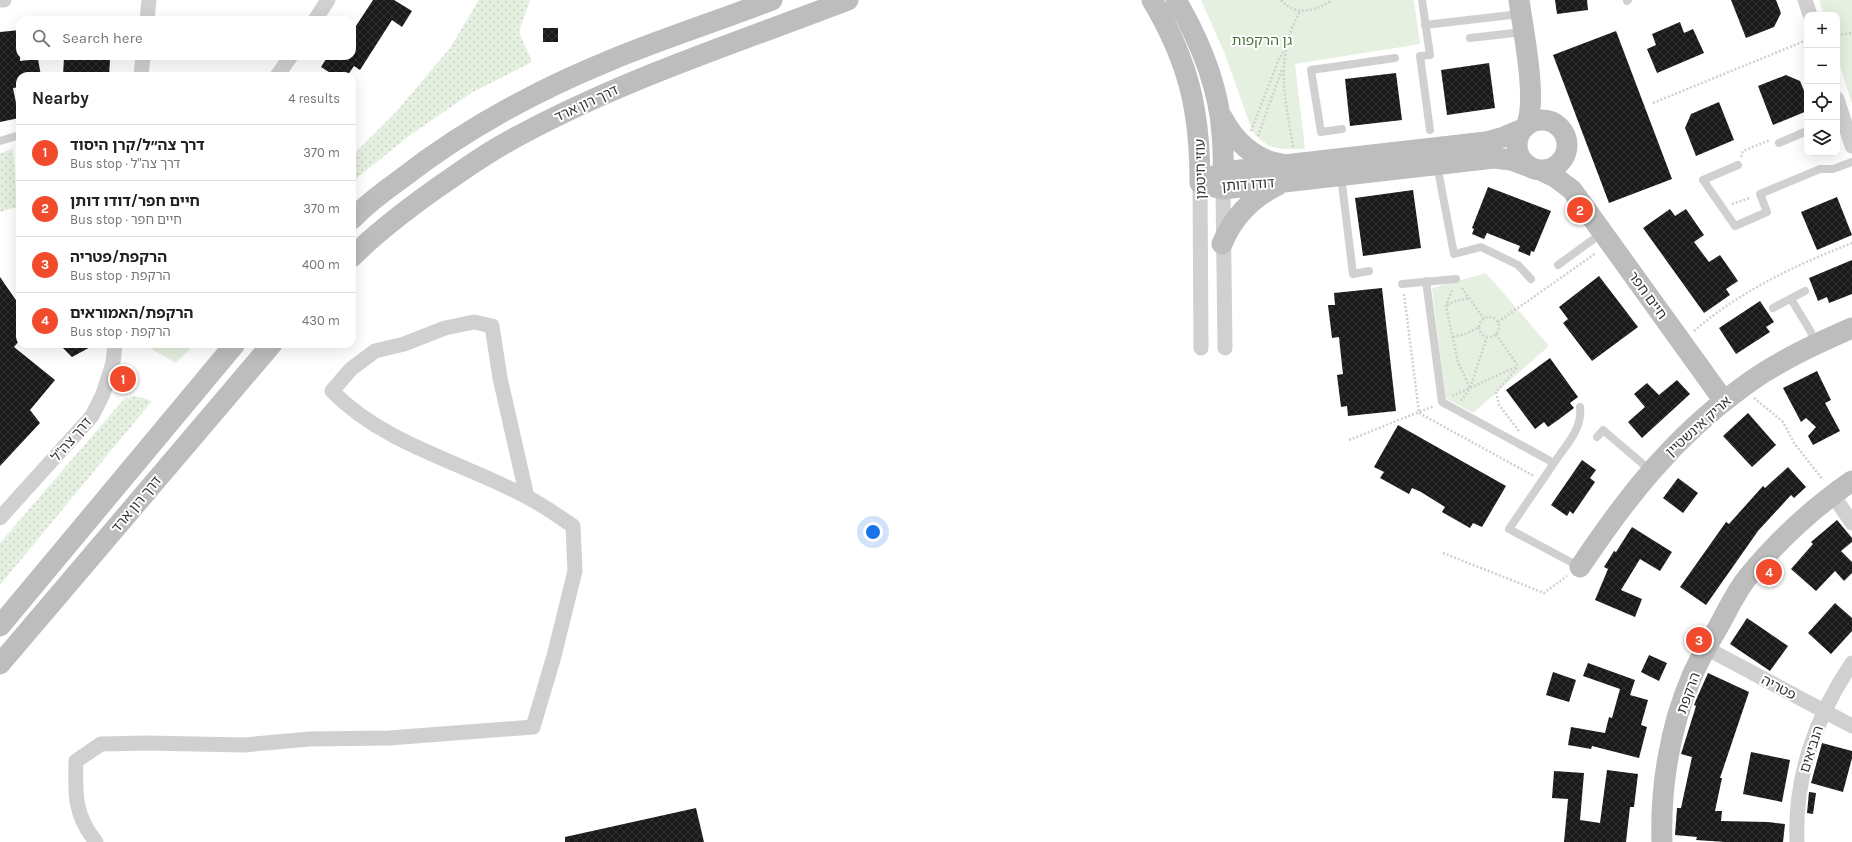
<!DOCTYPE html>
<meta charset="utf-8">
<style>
body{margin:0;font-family:Karla,"Noto Sans Hebrew",sans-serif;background:#f6f6f6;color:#202124}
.controls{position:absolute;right:12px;top:12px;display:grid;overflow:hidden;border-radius:8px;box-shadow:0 4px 16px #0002}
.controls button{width:36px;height:36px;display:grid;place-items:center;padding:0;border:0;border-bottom:1px solid #e0e0e0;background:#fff;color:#202124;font:20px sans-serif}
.you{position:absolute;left:873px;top:532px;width:14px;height:14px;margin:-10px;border:3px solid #fff;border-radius:50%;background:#1a73e8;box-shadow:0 0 0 6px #1a73e833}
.badge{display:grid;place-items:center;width:26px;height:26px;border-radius:50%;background:#f24a2c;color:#fff;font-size:13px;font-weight:700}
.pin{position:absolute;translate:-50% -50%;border:2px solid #fff;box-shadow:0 1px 4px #0006}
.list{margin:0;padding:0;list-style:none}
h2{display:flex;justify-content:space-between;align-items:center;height:52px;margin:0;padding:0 16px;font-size:17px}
h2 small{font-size:13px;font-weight:400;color:#757577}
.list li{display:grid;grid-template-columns:26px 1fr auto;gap:12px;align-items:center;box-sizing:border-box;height:56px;padding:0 16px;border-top:1px solid #e0e0e0}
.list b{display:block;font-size:15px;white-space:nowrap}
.list p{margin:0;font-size:13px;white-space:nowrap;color:#757577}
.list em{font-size:13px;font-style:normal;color:#757577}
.icon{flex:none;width:22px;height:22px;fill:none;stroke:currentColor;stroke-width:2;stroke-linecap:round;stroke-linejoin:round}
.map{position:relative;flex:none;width:1852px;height:842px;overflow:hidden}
.search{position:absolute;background:#fff;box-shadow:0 4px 16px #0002;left:16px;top:16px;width:340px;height:44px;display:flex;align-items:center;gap:10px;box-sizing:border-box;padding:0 14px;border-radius:12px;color:#757577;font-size:15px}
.panel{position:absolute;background:#fff;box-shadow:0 4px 16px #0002;left:16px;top:72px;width:340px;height:276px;border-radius:12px}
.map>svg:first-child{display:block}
</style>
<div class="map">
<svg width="1852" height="842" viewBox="0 0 1852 842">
<defs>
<pattern id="grass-dots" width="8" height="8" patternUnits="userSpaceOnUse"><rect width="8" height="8" fill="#e5f0e0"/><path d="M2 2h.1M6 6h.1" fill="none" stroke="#c5cec1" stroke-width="1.8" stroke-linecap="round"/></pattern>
<pattern id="building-cross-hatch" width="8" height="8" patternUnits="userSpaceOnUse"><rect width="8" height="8" fill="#1a1a1a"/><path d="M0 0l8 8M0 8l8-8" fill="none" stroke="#333"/></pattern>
</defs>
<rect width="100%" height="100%" fill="#fff"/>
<path fill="url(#grass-dots)" d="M 479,0 L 530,0 L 519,32 L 532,62 L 471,93 L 409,136 L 352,182 L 352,156 L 396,112 L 450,48 Z
M 13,148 L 17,207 L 0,212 L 0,154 Z
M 135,396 L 152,401 L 0,585 L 0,543 L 124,399 Z"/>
<path fill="#e5f0e0" d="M 1201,0 L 1414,0 L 1420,44 L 1295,64 L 1305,149 L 1283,149 L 1269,146 L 1257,137 L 1252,130 L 1224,52 Z
M 1819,0 L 1852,0 L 1852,104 L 1837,56 L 1837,15 L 1824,15 Z
M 1486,273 L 1549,346 L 1473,413 L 1445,398 L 1432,288 Z
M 146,344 L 195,344 L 176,363 L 153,350 Z"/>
<path fill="url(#building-cross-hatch)" d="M 373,0 L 394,0 L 412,11 L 402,27 L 392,20 L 360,70 L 354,66 L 347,76 L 335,76 L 321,67 L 328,56 L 352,56 L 352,32 Z
M 1555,0 L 1587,0 L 1588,10 L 1557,14 Z
M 1731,0 L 1776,0 L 1781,13 L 1774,27 L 1746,38 Z
M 1680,22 L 1684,33 L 1693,29 L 1704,53 L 1657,73 L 1647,49 L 1656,45 L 1652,34 Z
M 543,28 L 558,28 L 558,42 L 543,42 Z
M 20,30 L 20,61 L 38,59 L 41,76 L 20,76 L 20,87 L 13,88 L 19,118 L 0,122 L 0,32 Z
M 1616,31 L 1672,179 L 1609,203 L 1553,55 Z
M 64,57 L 110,60 L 109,76 L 63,76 Z
M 1489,63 L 1495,108 L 1447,115 L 1441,70 Z
M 1396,73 L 1402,120 L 1350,126 L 1345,79 Z
M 1786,75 L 1800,81 L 1807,98 L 1807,111 L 1773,125 L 1758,86 Z
M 1719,102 L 1734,140 L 1696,156 L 1685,128 L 1691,114 Z
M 1488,187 L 1551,211 L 1534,252 L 1531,251 L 1530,256 L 1518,251 L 1520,246 L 1487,233 L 1484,239 L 1472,234 L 1474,229 L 1472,228 Z
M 1413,190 L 1421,248 L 1363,256 L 1355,198 Z
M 1837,197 L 1852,235 L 1817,250 L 1801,212 Z
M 1670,209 L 1675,216 L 1686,209 L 1704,235 L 1694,242 L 1709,262 L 1720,255 L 1738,281 L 1726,289 L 1730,295 L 1704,313 L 1643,228 Z
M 1852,260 L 1852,294 L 1829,303 L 1827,297 L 1818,301 L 1809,278 Z
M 1599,276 L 1638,327 L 1592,361 L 1563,323 L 1568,319 L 1559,307 Z
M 0,277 L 20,306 L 20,340 L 14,347 L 55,380 L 30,410 L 40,423 L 0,466 Z
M 1382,288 L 1396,411 L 1348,416 L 1347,406 L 1341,407 L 1337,375 L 1343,374 L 1340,347 L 1339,337 L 1332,338 L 1328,305 L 1335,305 L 1334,293 Z
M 1760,301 L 1774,322 L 1766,327 L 1770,332 L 1736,354 L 1719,328 Z
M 59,344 L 96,344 L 72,357 Z
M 1550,358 L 1578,397 L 1570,403 L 1574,408 L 1558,420 L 1548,427 L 1544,422 L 1535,429 L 1506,390 Z
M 1817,371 L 1831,400 L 1825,403 L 1840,431 L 1813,445 L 1808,436 L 1816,427 L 1806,418 L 1801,422 L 1783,388 Z
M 1677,380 L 1690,394 L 1642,438 L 1628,422 L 1645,407 L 1634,394 L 1647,383 L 1659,395 Z
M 1748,413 L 1776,445 L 1752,467 L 1723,436 Z
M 1398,425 L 1506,486 L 1482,527 L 1473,523 L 1470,528 L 1442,512 L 1445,507 L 1421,492 L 1412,488 L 1409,494 L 1380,478 L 1384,472 L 1374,467 Z
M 1582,460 L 1596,470 L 1590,478 L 1595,482 L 1573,514 L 1570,511 L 1567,516 L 1551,505 Z
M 1788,467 L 1806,487 L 1794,498 L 1791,495 L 1758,531 L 1706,605 L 1680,587 L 1726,522 L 1729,524 L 1763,486 L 1765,488 Z
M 1678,478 L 1698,493 L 1683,513 L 1663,498 Z
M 1837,520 L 1852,538 L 1852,542 L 1841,551 L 1852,562 L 1852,573 L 1844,581 L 1835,571 L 1816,591 L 1791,569 L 1813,544 L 1811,542 Z
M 1632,527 L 1672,552 L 1660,571 L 1640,559 L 1621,590 L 1642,599 L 1635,617 L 1595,600 L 1608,569 L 1604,567 L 1614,551 L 1616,552 Z
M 1835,603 L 1852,618 L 1852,631 L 1831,654 L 1808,633 Z
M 1747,618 L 1788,646 L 1770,671 L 1730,644 Z
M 1649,655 L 1667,663 L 1659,681 L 1641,672 Z
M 1588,663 L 1635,680 L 1630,695 L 1648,700 L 1641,725 L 1647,727 L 1639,758 L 1592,746 L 1591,749 L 1568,745 L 1571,727 L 1605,733 L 1609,717 L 1612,718 L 1620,689 L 1583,676 Z
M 1553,672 L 1576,680 L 1569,702 L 1546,695 Z
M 1708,673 L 1749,692 L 1720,778 L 1722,778 L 1715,811 L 1722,811 L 1721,821 L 1768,822 L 1785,824 L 1783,842 L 1725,842 L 1696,840 L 1697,837 L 1675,835 L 1677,808 L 1681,808 L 1692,757 L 1681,754 L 1696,706 L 1694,705 L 1696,700 Z
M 1822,743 L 1852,751 L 1852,758 L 1843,792 L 1811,783 Z
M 1751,752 L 1790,760 L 1782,802 L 1743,794 Z
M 1607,770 L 1638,774 L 1634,807 L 1630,807 L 1626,842 L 1564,842 L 1568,799 L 1552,798 L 1554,771 L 1584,773 L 1580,820 L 1600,823 Z
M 1809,792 L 1816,793 L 1813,814 L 1807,813 Z
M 696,808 L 704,842 L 565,842 L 565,837 Z"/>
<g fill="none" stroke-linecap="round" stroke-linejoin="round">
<path stroke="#d0d0d0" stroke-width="2.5" stroke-dasharray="2 2" stroke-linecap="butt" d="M 1281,0 C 1296,17 1316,11 1332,0
M 1837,35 L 1852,33
M 1653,103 L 1807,40
M 1251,131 L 1279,59 L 1283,52
M 1258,136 L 1282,69
M 1293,147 C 1285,96 1274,60 1300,11
M 1741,157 L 1743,151 L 1770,140
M 1732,204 L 1750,198
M 1462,288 L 1484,319
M 1452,290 L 1446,306 L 1458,362 L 1470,388
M 1404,294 L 1419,413 L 1534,476
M 1447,305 L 1456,301 L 1469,298
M1479 327a10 10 0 1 1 20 0a10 10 0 1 1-20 0Z
M 1498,322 L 1596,253
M 1694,331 C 1740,291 1796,265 1852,243
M 1496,334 L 1518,366
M 1453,337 L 1465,334 L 1479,327
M 1517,368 L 1496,392 L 1499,405 L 1519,431
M 1452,396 L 1518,366
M 1754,398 L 1783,422 L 1794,443 L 1823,480
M 1461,401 L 1470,388 L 1487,337
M 1349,440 L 1434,406
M 1443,553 L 1544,593 L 1567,576"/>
<path stroke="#d0d0d0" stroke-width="8" d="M 1422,0 L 1430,55 L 1420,56 L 1430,130
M 1627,1 L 1628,0
M 1425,25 L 1520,14
M 1470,38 L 1523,32
M 1342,129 L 1321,132 L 1311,70 L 1395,58
M 0,141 L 20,135
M 1779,143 L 1807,131
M 1437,165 L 1454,254 L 1481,247 L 1518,265 L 1531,279
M 1738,165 L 1703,180 L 1735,226 L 1767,212 L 1760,194 L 1820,169 L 1833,169 L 1852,162
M 1341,176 L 1353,274 L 1369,271
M 1558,265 L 1602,233
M 1426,281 L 1442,402 L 1554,463 L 1509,529 L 1580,567
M 1402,284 L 1456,279
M 1791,299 L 1811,332 L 1814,344
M 1773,308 L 1805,291
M 1597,437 L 1603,430 L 1651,471
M 1554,463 C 1565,446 1583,429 1580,407"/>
<path stroke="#d0d0d0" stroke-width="15" d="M 0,0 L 4,0
M 1805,0 L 1810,15
M 147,20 L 149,0
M 315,20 L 328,0
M 141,76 L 143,56
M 277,76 L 291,56
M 1837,99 L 1852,146
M 1200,183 L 1201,348
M 1223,189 L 1225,348
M 1833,495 L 1852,523
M 0,518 L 92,416 L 103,394 L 113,363 L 115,344
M 1706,648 L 1852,726
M 96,842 C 74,815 75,793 76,761 L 101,744 L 147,743 L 244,745 L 310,739 L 389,738 L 533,727 L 554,656 L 575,571 L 573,526 C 558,516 543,505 527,497 C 462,462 385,445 332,391 L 351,369 L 375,351 L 404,344 L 445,328 L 474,322 L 492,326 L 500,378 L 527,497
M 1797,842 C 1794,778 1816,716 1852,663"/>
<path stroke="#bdbdbd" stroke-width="21" d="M 1152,0 C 1189,62 1200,111 1200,183
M 1176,0 C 1200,41 1219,87 1222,134 C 1224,152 1223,169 1223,186
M 1519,0 C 1523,30 1538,102 1526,126
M 1222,117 C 1234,140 1254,160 1281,164
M1517 145a25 25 0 1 1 50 0a25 25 0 1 1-50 0Z
M 1540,170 L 1555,177 L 1572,190 L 1724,401
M 1200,183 L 1223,189 L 1494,158 L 1511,160 L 1527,166
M 1200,183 L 1223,172 L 1486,142 L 1504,137 L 1523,129
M 352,219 C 367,204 384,191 401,179 C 465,129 535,91 611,60 C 664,38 718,21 772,0
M 1222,244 C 1233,217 1253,197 1278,185
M 352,257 C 377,232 406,210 434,190 C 456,175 479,158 502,145 C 611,83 731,45 848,0
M 1580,567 C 1626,498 1673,438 1740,389 C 1774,363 1813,345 1852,328
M 0,626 L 235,344
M 0,664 L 272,344
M 1662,842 C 1660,788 1670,726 1692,676 C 1700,657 1711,640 1721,622 C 1729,607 1736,592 1747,578 C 1777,541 1813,508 1852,481"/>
</g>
<g text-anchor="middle" stroke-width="4" stroke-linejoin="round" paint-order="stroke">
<g font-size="14" fill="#49733b" stroke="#fff">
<text x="1262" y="45">גן הרקפות</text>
</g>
<g font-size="14" fill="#333" stroke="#fff">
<text transform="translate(586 103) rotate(-25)" y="5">דרך רון ארד</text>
<text transform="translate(1200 169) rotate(-91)" y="5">עוזי חיטמן</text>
<text transform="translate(1248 184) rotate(-4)" y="5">דודו דותן</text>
<text transform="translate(1648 295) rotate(54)" y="5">חיים חפר</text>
<text transform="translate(1698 426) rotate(-42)" y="5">אריק אינשטיין</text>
<text transform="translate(71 439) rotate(-49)" y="5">דרך צה"ל</text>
<text transform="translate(136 504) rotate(-50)" y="5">דרך רון ארד</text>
<text transform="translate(1779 687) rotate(28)" y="5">פטריה</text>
<text transform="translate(1688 693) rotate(-70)" y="5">הרקפת</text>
<text transform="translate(1811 749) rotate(-72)" y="5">הנביאים</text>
</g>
</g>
</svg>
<div class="controls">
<button>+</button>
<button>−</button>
<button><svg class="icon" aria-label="locate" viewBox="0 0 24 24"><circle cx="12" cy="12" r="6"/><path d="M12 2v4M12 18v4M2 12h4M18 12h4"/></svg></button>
<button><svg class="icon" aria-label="layers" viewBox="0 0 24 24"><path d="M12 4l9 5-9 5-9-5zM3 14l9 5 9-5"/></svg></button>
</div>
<div class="you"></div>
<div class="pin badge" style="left:123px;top:379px">1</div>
<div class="pin badge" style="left:1580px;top:210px">2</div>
<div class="pin badge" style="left:1699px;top:640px">3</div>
<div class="pin badge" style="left:1769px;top:572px">4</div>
<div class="search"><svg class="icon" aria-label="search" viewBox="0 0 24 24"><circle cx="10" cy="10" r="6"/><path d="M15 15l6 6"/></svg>Search here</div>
<section class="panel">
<h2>Nearby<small>4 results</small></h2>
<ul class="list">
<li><span class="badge">1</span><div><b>דרך צה״ל/קרן היסוד</b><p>Bus stop · דרך צה&quot;ל</p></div><em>370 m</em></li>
<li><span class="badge">2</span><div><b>חיים חפר/דודו דותן</b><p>Bus stop · חיים חפר</p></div><em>370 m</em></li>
<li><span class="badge">3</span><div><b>הרקפת/פטריה</b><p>Bus stop · הרקפת</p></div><em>400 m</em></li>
<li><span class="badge">4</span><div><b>הרקפת/האמוראים</b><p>Bus stop · הרקפת</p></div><em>430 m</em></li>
</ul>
</section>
</div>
